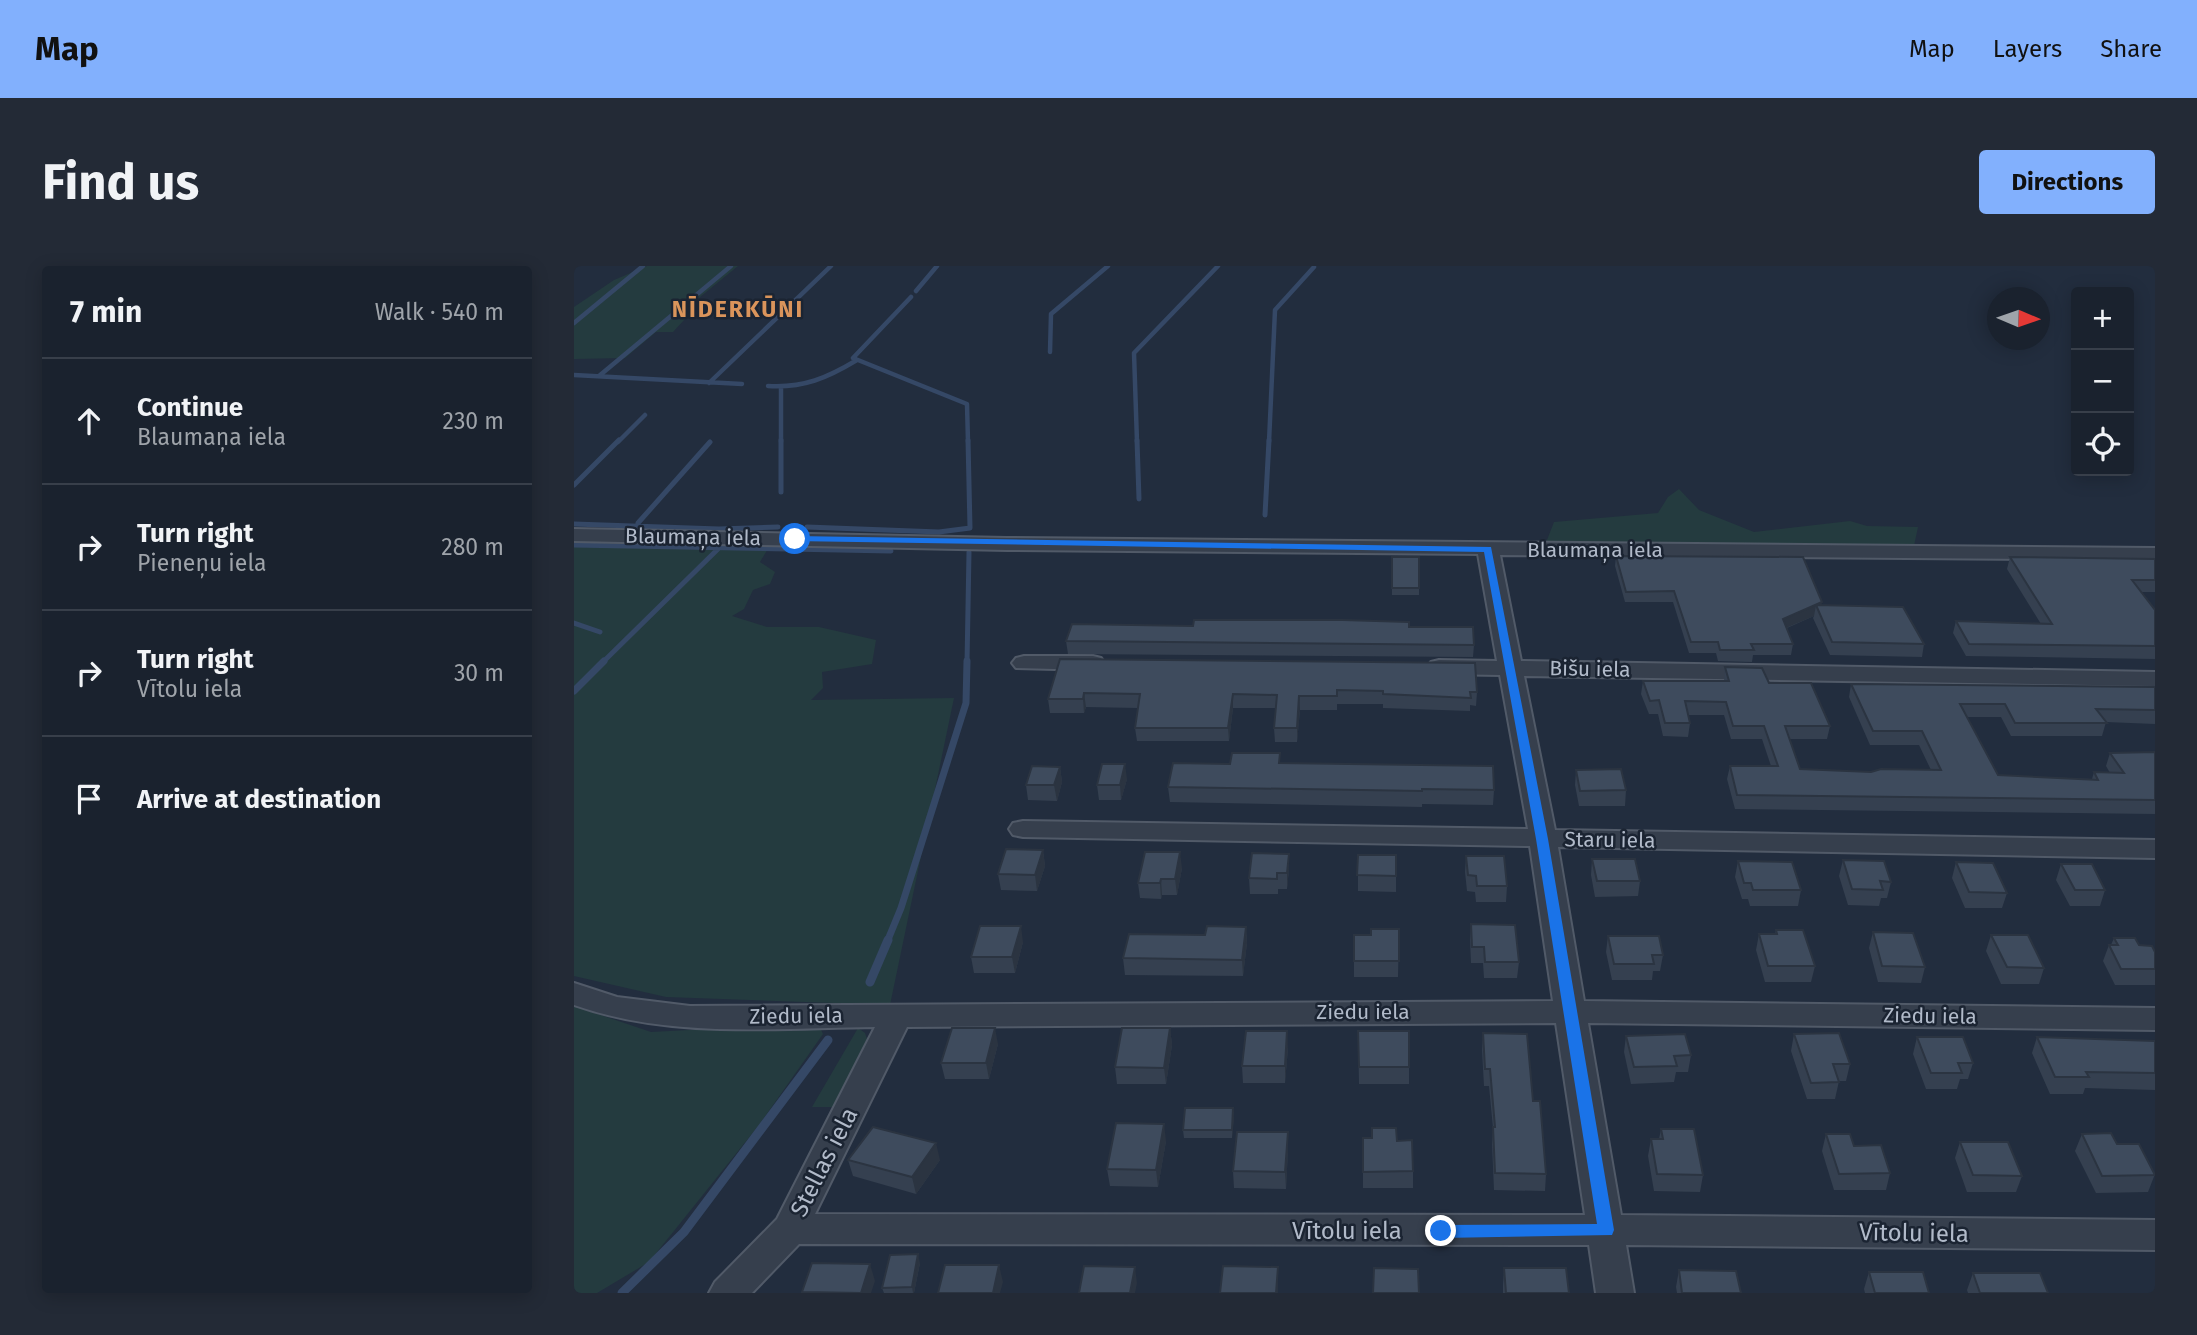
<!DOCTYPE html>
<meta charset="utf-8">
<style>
body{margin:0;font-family:"Fira Sans",sans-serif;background:#232a36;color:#f1f3f6}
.controls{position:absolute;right:21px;top:21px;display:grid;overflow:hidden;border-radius:7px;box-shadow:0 4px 18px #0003}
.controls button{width:63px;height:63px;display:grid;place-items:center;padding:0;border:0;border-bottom:2px solid #383f4a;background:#1a222e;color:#f1f3f6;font:35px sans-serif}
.compass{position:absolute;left:1413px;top:21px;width:63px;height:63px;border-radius:50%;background:#1a222e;box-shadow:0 4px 18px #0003;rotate:92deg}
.stop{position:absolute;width:21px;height:21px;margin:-16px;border:5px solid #1a73e8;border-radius:50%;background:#fff}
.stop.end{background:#1a73e8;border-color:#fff;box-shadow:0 2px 7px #0008}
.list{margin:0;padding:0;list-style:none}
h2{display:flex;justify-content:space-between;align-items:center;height:91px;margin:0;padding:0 28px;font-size:30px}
h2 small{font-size:23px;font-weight:400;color:#9fa4aa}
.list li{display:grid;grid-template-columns:46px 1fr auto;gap:21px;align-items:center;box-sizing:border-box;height:126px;padding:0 28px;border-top:2px solid #383f4a}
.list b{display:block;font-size:26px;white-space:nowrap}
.list p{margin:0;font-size:23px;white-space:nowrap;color:#9fa4aa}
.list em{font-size:23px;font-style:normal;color:#9fa4aa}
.icon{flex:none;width:38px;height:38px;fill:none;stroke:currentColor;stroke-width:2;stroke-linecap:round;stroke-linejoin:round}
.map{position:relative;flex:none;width:1581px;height:1027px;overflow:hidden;border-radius:7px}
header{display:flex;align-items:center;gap:42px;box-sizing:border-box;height:98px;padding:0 35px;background:#82b0fd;color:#111}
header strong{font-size:33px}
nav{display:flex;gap:38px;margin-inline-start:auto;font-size:24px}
.intro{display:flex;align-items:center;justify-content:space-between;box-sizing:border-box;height:168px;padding:0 42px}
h1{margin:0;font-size:49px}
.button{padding:18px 32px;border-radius:7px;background:#82b0fd;color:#111;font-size:24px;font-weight:700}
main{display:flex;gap:42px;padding:0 42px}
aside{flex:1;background:#1a222e;border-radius:7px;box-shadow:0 4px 18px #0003}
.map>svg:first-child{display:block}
</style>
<header>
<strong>Map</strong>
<nav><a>Map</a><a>Layers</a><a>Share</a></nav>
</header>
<div class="intro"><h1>Find us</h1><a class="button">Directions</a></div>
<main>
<aside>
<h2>7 min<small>Walk · 540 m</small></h2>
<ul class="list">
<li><svg class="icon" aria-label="ahead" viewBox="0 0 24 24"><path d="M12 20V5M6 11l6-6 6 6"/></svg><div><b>Continue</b><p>Blaumaņa iela</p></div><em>230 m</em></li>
<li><svg class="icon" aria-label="right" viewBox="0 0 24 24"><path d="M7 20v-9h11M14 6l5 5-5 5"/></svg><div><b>Turn right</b><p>Pieneņu iela</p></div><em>280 m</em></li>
<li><svg class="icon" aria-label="right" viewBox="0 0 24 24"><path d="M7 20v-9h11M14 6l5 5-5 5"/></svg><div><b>Turn right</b><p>Vītolu iela</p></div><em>30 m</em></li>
<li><svg class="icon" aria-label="arrive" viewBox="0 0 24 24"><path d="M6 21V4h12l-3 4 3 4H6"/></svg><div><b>Arrive at destination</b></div></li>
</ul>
</aside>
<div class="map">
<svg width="1581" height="1027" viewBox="0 0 1581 1027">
<rect width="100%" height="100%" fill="#222d3e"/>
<path fill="#243b3f" d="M 73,0 L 164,0 L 98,54 L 111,53 L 99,66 L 82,66 L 51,92 L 0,93 L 0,41 L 40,14 Z
M 1105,223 L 1125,244 L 1180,266 L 1276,255 L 1293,260 L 1344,261 L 1340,280 L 971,279 L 980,256 L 1084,247 L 1094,231 Z
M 0,273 L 198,276 L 186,296 L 201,306 L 196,318 L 179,324 L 170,343 L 158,350 L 193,361 L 245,361 L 302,374 L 298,398 L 248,406 L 249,422 L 237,434 L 380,432 L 316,739 L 92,731 L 0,710 Z
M 0,740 L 77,766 L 244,757 L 249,768 L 185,859 L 75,996 L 23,1027 L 0,1027 Z
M 284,762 L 291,767 L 295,779 L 262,841 L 238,841 Z"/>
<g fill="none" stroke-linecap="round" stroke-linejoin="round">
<path stroke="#354866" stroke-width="4.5" d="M 342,25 L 363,0
M 337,31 L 279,92 L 393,138 L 394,176
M 0,57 L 69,0
M 476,86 L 477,48 L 534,0
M 0,109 L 168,118
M 25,110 L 157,0
M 135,117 L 257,0
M 194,120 C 230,122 253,112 283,94
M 207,121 L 207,176
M 44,176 L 71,149
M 563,176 L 560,87 L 644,0
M 695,176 L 701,44 L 740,1"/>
<path stroke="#354866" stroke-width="5" d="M 207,174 L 207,226
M 563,174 L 565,233
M 0,219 L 45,174
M 691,249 L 695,174
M 0,258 L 145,263 L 204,261
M 65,261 L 64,257 L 136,176
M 233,261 L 365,266 L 396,262 L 394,174
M 0,279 L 317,285
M 0,357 L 26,366
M 28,397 L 146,281
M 393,397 L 395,286"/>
<path stroke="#354866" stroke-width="7" d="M 0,425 L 30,395
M 313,676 L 327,642 L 392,437 L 393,395"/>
<path stroke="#354866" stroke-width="9" d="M 296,716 L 314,674
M 48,1027 L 110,966 L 254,774"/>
<g stroke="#515a68" stroke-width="4">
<path id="street" d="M 0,263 L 433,272 L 1581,282 L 1581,294 L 926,289 L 947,395 L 1581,406 L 1581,420 L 950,410 L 981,564 L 1581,574 L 1581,592 L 984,581 L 1010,735 L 1581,742 L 1581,764 L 1014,757 L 1047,949 L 1581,954 L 1581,984 L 1052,979 L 1060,1027 L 1022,1027 L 1015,979 L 225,978 L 178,1027 L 135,1027 L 141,1016 L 203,953 L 301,761 C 201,762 96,773 0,739 L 0,717 L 43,731 L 116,740 L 979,735 L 956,580 L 449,571 L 439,569 L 435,563 L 439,557 L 449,555 L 954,563 L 926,409 L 865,408 L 857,406 L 853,401 L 857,396 L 865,394 L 923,395 L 904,288 L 433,284 L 0,275 ZM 982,757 L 1011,949 L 241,948 L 333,761 Z
M 450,390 L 519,390 L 527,392 L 531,397 L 527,402 L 519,404 L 442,402 L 438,397 L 442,392 Z"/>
</g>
<use href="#street" fill="#363f4d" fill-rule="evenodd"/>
</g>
<path fill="#354050" d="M 1042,290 L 1248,340 L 1350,378 L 1348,391 L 1256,389 L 1239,352 L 1240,350 L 1213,362 L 1219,378 L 1217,389 L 1179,389 L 1178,396 L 1144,395 L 1142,387 L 1115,387 L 1099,336 L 1051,336 L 1041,300 Z
M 818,291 L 845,291 L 845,329 L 818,329 Z
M 1436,291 L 1581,293 L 1581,326 L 1567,326 L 1581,344 L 1581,393 L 1392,390 L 1379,367 L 1382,355 L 1467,358 L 1433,303 Z
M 619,360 L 835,361 L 900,379 L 899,391 L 494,388 L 492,375 Z
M 486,393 L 903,426 L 902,440 L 896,439 L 896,445 L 809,442 L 809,438 L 763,438 L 763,444 L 726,444 L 723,476 L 701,476 L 700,462 L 702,442 L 659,442 L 655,475 L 563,475 L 561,462 L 564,442 L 512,441 L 510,447 L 476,447 L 474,433 Z
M 1151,401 L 1195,417 L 1256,460 L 1253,473 L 1215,473 L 1226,503 L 1297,506 L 1357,504 L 1345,479 L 1296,479 L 1275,431 L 1277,418 L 1581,421 L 1581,458 L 1532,456 L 1528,470 L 1437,470 L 1427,451 L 1393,451 L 1424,509 L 1518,513 L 1520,506 L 1536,507 L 1532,500 L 1536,487 L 1581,486 L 1581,548 L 1161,543 L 1153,513 L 1156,500 L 1197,500 L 1188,473 L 1157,473 L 1150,449 L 1114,449 L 1116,457 L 1114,471 L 1089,470 L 1084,448 L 1075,448 L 1067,428 L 1069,415 L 1150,415 Z
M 706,497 L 920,524 L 919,539 L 848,538 L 848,541 L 596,536 L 594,521 Z
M 486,501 L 488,516 L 483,535 L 454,534 L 452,519 Z
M 1002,504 L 1052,524 L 1051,540 L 1005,540 L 1001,519 Z
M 553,513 L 547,534 L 525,534 L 523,519 Z
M 469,584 L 471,600 L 463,625 L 427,624 L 424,608 Z
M 715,588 L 715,603 L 713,623 L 704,623 L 704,628 L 676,628 L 675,612 Z
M 784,589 L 822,589 L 822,626 L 784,625 Z
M 892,590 L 933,620 L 932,636 L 902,636 L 901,626 L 893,625 L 891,606 Z
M 1018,593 L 1066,615 L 1064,630 L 1021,631 L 1017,609 Z
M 1269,594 L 1317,616 L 1313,632 L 1307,632 L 1305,640 L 1274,639 L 1265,610 Z
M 1164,595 L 1227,624 L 1224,640 L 1176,640 L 1174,633 L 1168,633 L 1161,611 Z
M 1382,596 L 1433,627 L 1428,642 L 1391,642 L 1378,612 Z
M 1487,598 L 1531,624 L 1526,640 L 1496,640 L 1482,614 Z
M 608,602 L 603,629 L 588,629 L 587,633 L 566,632 L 564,617 Z
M 897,658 L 945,696 L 943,712 L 910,712 L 909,697 L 897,697 L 896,674 Z
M 672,661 L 673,677 L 669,710 L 551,709 L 549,692 L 631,669 Z
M 825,663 L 824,711 L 780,711 L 780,669 L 797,669 Z
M 1202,664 L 1241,700 L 1237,716 L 1191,716 L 1182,684 L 1185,668 L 1201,668 Z
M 1299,666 L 1351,701 L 1347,717 L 1304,716 L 1295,682 Z
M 1417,669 L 1470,702 L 1465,718 L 1427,718 L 1412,685 Z
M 1034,670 L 1089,689 L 1086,705 L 1079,705 L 1078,714 L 1038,714 L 1032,686 Z
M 1540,672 L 1565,679 L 1581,686 L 1581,719 L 1541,719 L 1529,695 L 1535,679 L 1537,679 Z
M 449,676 L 441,707 L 400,707 L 397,691 Z
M 596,762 L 598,779 L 592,818 L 543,818 L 541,801 Z
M 784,765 L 835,801 L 835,818 L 785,818 Z
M 909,767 L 959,835 L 972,908 L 971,925 L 920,924 L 918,878 L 919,862 L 915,820 L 910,820 L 908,784 Z
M 1220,768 L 1276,798 L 1272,815 L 1265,815 L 1261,833 L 1233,833 L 1217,785 Z
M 1052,770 L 1117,789 L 1114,806 L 1102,806 L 1100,816 L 1057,818 L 1050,786 Z
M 1343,771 L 1399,797 L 1394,813 L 1386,813 L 1383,823 L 1352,823 L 1339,788 Z
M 1463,771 L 1581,775 L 1581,824 L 1511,822 L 1509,828 L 1476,828 L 1458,787 Z
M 424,778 L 415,813 L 371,813 L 367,797 Z
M 714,782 L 711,817 L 669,817 L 668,800 Z
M 659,842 L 660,850 L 658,872 L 610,872 L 609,864 Z
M 1087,863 L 1129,909 L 1126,926 L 1080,925 L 1074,890 L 1077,873 L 1085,873 Z
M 714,866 L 714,883 L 712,923 L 660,922 L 659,905 Z
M 1252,868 L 1280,880 L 1316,907 L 1312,924 L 1260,924 L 1248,885 Z
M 1508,868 L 1543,878 L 1581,908 L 1574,926 L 1522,927 L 1501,885 Z
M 789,872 L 823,875 L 839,905 L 839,922 L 789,922 Z
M 592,875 L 584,921 L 536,920 L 533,903 Z
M 1386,876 L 1448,910 L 1442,926 L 1393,926 L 1381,892 Z
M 274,894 L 366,894 L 342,928 L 279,910 Z
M 346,997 L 340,1027 L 310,1027 L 308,1022 Z
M 930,1002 L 995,1027 L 929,1027 L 929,1019 Z
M 1105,1004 L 1167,1027 L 1103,1027 L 1102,1021 Z
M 1295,1006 L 1355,1027 L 1291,1027 L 1290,1023 Z
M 1399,1007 L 1474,1027 L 1394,1027 L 1393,1024 Z"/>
<path fill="#2b3441" d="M 1248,336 L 1246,347 L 1242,339 L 1240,350 L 1207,364 L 1209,353 Z
M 510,427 L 512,441 L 510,447 L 509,433 Z
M 659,428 L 659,442 L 655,475 L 654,462 Z
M 725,430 L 726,444 L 723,476 L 723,462 Z
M 551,498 L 553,513 L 547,534 L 546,519 Z
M 486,501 L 488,516 L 483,535 L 480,519 Z
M 469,584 L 471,600 L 463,625 L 461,609 Z
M 606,586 L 608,602 L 603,629 L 601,613 Z
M 715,588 L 715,603 L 713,623 L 713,607 Z
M 587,613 L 588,629 L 587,633 L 586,617 Z
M 447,660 L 449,676 L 441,707 L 438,691 Z
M 672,661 L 673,677 L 669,710 L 668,694 Z
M 421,762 L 424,778 L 415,813 L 412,797 Z
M 596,762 L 598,779 L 592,818 L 590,802 Z
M 713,765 L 714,782 L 711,817 L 711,800 Z
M 659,842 L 660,850 L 658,872 L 658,864 Z
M 590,858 L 592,875 L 584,921 L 582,904 Z
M 714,866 L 714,883 L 712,923 L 711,906 Z
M 362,877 L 366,894 L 342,928 L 338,911 Z
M 344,988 L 346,997 L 340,1027 L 339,1027 L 338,1021 Z
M 296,998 L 301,1015 L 297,1027 L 287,1027 Z
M 425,999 L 429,1016 L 426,1027 L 419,1027 Z
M 561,1001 L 563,1017 L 561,1027 L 556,1027 Z
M 704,1001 L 704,1027 L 702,1027 Z"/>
<path fill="#3e4b5d" stroke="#2b3441" stroke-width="2" d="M 1042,290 L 1229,291 L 1248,336 L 1209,353 L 1219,378 L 1177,378 L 1180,384 L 1146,384 L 1144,376 L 1117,376 L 1100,325 L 1052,326 Z
M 818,291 L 845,291 L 845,322 L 818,322 Z
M 1436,291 L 1581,293 L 1581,314 L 1558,314 L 1581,344 L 1581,380 L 1395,378 L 1382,355 L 1478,358 Z
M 1242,339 L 1329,341 L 1350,378 L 1258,376 Z
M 620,354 L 769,354 L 835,356 L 835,361 L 899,361 L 900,379 L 492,375 L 498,358 L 619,360 Z
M 486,393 L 901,397 L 903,426 L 896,426 L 897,432 L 809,428 L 809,425 L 763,424 L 763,430 L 725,430 L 723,462 L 700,462 L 703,429 L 659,428 L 654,462 L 561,462 L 566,428 L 510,427 L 509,433 L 474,433 Z
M 1151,401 L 1188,402 L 1195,417 L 1237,417 L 1256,460 L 1211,460 L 1226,503 L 1297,506 L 1307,503 L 1367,504 L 1348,465 L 1299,465 L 1277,418 L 1581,421 L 1581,444 L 1522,443 L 1533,457 L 1441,457 L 1431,438 L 1386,438 L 1424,509 L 1524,514 L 1520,506 L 1550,507 L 1536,487 L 1581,486 L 1581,534 L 1163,529 L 1156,500 L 1204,500 L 1190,460 L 1159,460 L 1152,436 L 1111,435 L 1116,457 L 1091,457 L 1085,434 L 1076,435 L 1069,415 L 1155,415 Z
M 658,487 L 706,487 L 705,497 L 919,500 L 920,524 L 848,523 L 848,525 L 594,521 L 599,497 L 656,498 Z
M 528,498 L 551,498 L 546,519 L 523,519 Z
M 458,500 L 486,501 L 480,519 L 452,519 Z
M 1047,503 L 1052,524 L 1006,525 L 1002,504 Z
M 432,583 L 469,584 L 461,609 L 424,608 Z
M 571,586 L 606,586 L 601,613 L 587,613 L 586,617 L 564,617 Z
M 678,587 L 715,588 L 713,607 L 703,607 L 703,613 L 675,612 Z
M 784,589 L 822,589 L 822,610 L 783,609 Z
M 892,590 L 930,590 L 933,620 L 903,620 L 902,610 L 894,609 Z
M 1018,593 L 1061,593 L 1066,615 L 1023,615 Z
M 1269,594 L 1310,595 L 1317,616 L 1306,615 L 1309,624 L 1278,623 Z
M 1164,595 L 1218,596 L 1227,624 L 1179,624 L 1177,617 L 1170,617 Z
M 1382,596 L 1419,597 L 1433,627 L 1395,626 Z
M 1487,598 L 1518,598 L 1531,624 L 1501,624 Z
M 897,658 L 941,659 L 945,696 L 911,696 L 910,681 L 898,681 Z
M 406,660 L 447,660 L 438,691 L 397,691 Z
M 633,660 L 672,661 L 668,694 L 549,692 L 555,668 L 631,669 Z
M 797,663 L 825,663 L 825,695 L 780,695 L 780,669 L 797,669 Z
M 1202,664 L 1229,664 L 1241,700 L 1194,700 L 1185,668 L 1203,668 Z
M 1299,666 L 1339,667 L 1351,701 L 1308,700 Z
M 1417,669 L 1454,669 L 1470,702 L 1433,701 Z
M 1034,670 L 1085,670 L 1089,689 L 1078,689 L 1080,698 L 1040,698 Z
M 1540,672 L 1561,672 L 1565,679 L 1578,680 L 1581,686 L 1581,703 L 1547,703 L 1535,679 L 1544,679 Z
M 378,762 L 421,762 L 412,797 L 367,797 Z
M 548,762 L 596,762 L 590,802 L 541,801 Z
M 672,765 L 713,765 L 711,800 L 668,800 Z
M 784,765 L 835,765 L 835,801 L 785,801 Z
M 909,767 L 953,768 L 959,835 L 966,835 L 972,908 L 921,907 L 919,861 L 921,861 L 916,803 L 911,803 Z
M 1265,767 L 1276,798 L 1259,798 L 1265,816 L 1237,817 L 1220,768 Z
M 1111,768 L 1117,789 L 1100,790 L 1103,800 L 1060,801 L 1052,770 Z
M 1343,771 L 1389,771 L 1399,797 L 1384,797 L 1388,807 L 1357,807 Z
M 1463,771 L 1581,775 L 1581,807 L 1512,806 L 1515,811 L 1481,811 Z
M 611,842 L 659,842 L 658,864 L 609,864 Z
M 542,857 L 590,858 L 582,904 L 533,903 Z
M 299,861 L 362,877 L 338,911 L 274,894 Z
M 798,862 L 822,862 L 823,875 L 838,874 L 839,905 L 789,906 L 789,872 L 798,872 Z
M 1087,863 L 1120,863 L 1129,909 L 1083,908 L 1077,873 L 1089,873 Z
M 663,866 L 714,866 L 711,906 L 659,905 Z
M 1537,867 L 1543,878 L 1565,878 L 1581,909 L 1528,910 L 1508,868 Z
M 1252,868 L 1276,868 L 1280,880 L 1307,879 L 1316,907 L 1265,908 Z
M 1386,876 L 1434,876 L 1448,910 L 1399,909 Z
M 344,988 L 338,1021 L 308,1022 L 316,989 Z
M 238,997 L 296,998 L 287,1027 L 228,1026 Z
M 371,999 L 425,999 L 419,1027 L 364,1027 Z
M 510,1000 L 561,1001 L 556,1027 L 505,1027 Z
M 649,1000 L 704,1001 L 702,1027 L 646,1027 Z
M 800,1002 L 844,1003 L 845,1027 L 799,1027 Z
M 930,1002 L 992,1002 L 995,1027 L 932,1027 Z
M 1105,1004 L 1162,1005 L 1167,1027 L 1108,1027 Z
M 1295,1006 L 1349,1006 L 1355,1027 L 1301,1027 Z
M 1399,1007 L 1466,1007 L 1474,1027 L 1406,1027 Z"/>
<path fill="#1a73e8" d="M 221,270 L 917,281 L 974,573 L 1040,964 L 1038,969 L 867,972 L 859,965 L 867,959 L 1023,958 L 962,573 L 910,286 L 218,275 L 218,271 Z"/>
<g text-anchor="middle" stroke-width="5" stroke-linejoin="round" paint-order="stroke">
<g font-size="21" fill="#b1bac9" stroke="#1b2432">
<text transform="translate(119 271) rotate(1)" y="7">Blaumaņa iela</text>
<text x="1021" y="291">Blaumaņa iela</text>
<text transform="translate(1016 403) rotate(1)" y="7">Bišu iela</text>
<text transform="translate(1036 574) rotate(1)" y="7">Staru iela</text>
<text x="789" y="753">Ziedu iela</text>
<text transform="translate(222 750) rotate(-1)" y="7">Ziedu iela</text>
<text transform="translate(1356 750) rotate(1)" y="7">Ziedu iela</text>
</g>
<g font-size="23" font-weight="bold" letter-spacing="2" fill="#da945b" stroke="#1b2432">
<text x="164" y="51">NĪDERKŪNI</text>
</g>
<g font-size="24" fill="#b1bac9" stroke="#1b2432">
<text transform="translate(250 896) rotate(-63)" y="8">Stellas iela</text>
<text x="773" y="973">Vītolu iela</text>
<text transform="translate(1340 967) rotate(1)" y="8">Vītolu iela</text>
</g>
</g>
</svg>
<div class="controls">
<button>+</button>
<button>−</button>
<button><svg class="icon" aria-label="locate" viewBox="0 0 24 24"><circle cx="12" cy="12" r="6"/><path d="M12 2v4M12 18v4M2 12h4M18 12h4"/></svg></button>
</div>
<svg class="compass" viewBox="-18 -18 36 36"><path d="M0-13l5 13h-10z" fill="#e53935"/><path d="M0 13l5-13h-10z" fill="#9fa4aa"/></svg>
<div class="stop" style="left:221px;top:273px"></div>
<div class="stop end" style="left:867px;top:965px"></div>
</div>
</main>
